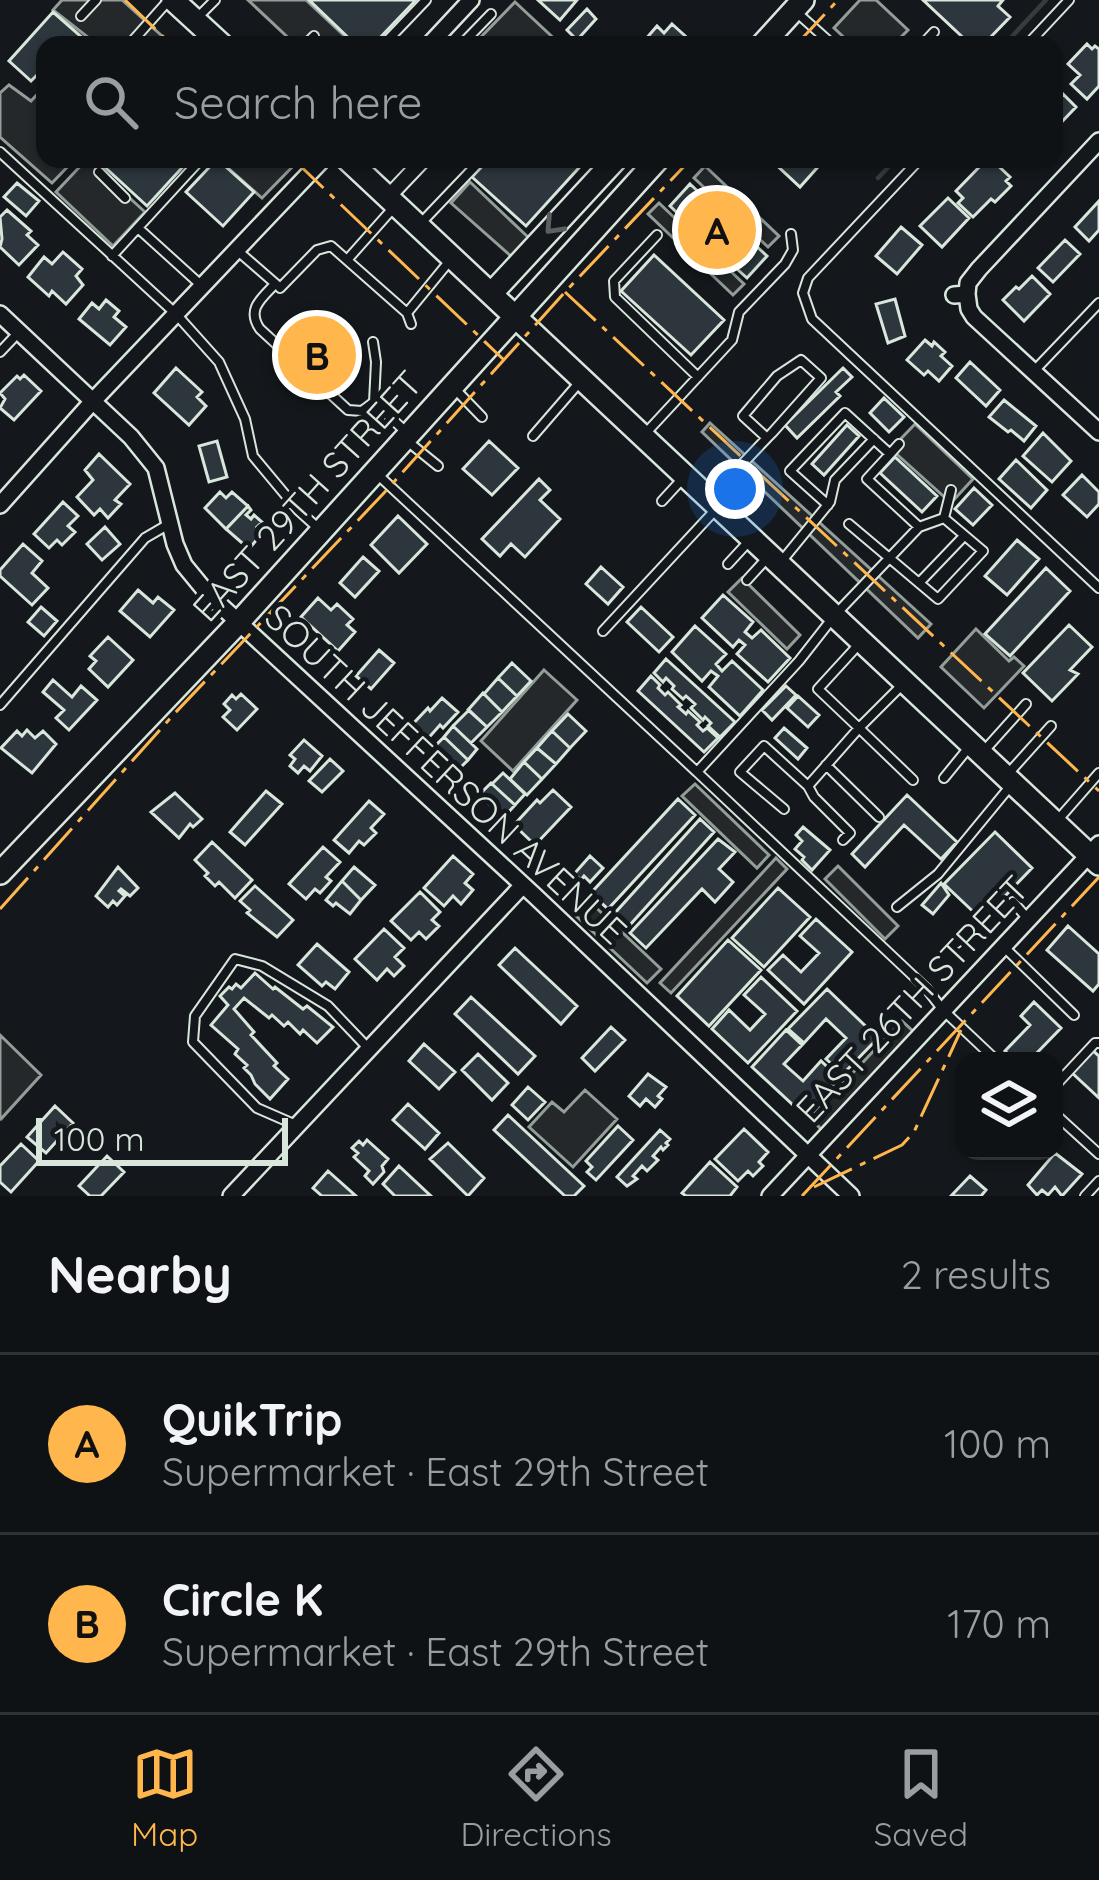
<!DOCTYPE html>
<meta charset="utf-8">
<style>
body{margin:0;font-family:Quicksand,sans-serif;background:#181b1e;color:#f1f3f6}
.controls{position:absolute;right:36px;bottom:36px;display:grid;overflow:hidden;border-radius:24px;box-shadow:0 3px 9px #0004}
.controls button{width:108px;height:108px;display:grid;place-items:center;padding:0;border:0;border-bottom:3px solid #2f3234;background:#0f1215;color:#f1f3f6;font:60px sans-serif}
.scale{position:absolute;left:36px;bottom:30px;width:252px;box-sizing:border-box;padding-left:12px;border:6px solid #d8e6dc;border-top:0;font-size:33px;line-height:42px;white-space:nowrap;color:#d8e6dc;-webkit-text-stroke:9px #14181c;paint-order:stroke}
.you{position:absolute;left:735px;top:489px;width:42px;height:42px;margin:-30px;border:9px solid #fff;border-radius:50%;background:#1a73e8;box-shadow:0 0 0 18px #1a73e833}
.badge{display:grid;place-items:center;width:78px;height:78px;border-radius:50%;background:#ffb74d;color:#111;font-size:39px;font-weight:700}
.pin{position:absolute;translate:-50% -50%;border:6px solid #fff;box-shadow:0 3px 12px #0006}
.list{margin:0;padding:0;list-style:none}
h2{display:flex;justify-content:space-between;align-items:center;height:156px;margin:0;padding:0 48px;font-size:51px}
h2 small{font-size:39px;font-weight:400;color:#9b9ea0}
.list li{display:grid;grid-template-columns:78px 1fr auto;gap:36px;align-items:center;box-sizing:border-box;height:180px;padding:0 48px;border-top:3px solid #2f3234}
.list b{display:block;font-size:45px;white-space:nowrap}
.list p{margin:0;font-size:39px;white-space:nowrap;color:#9b9ea0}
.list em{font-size:39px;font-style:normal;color:#9b9ea0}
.icon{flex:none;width:66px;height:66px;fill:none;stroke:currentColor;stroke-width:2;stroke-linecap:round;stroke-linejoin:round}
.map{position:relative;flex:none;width:1099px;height:1196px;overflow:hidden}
.search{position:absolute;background:#0f1215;box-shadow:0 3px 9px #0004;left:36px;right:36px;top:36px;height:132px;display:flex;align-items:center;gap:30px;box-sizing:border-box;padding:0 42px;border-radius:24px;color:#9b9ea0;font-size:45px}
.sheet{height:516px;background:#0f1215}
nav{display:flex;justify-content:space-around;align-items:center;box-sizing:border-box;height:168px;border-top:3px solid #2f3234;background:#0f1215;font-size:33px;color:#9b9ea0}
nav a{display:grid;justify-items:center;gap:6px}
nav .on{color:#ffb74d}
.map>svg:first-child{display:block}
</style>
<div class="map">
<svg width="1099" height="1196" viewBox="0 0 1099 1196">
<rect width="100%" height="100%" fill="#14181c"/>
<path fill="#24282b" stroke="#939e99" stroke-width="3" d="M 62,0 L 122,0 L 172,45 L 84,45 L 89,38 L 53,10 Z
M 248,0 L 306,0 L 354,45 L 296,45 Z
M 860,0 L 876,0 L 908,30 L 893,45 L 852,45 L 834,28 Z
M 515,2 L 561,45 L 490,45 L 481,37 Z
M 9,85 L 31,101 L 45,86 L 45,159 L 75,159 L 52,183 L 0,137 L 0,93 Z
M 87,159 L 145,212 L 113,246 L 56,192 Z
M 218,159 L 300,159 L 262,198 Z
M 705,166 L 779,236 L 768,247 L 694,178 Z
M 470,182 L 529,238 L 512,257 L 451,203 Z
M 659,203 L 744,284 L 733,295 L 648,214 Z
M 710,423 L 931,624 L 918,638 L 702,432 Z
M 915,424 L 973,479 L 951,503 L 891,449 Z
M 742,578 L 800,635 L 787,649 L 728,592 Z
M 976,629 L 1009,661 L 1014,657 L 1024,666 L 984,708 L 941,667 Z
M 544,670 L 577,700 L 513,771 L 481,741 Z
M 695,784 L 769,855 L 757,868 L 682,796 Z
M 776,858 L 787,869 L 671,993 L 660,983 Z
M 838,866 L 898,926 L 885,939 L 825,879 Z
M 588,900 L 661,969 L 647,983 L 574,914 Z
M 902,1021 L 914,1032 L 822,1130 L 810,1118 Z
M 0,1035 L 41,1075 L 1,1119 L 0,1118 Z
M 585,1090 L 617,1119 L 573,1167 L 529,1127 L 552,1102 L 564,1112 Z"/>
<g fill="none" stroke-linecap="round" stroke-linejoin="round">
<path stroke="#363b3e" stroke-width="4.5" d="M 1004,45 L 1046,0
M 878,178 L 896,159"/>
</g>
<path fill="#2c363c" stroke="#d8e6dc" stroke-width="3" d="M 309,0 L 416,0 L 373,45 L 356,45 Z
M 538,0 L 577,0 L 560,20 Z
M 923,0 L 1003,0 L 998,6 L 1010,17 L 983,45 L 971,45 Z
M 587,9 L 596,19 L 577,40 L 567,30 Z
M 53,12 L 85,40 L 80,45 L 45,45 L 45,72 L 41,77 L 38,74 L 31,81 L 9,61 Z
M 672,24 L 693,43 L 691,45 L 650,45 L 645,40 L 657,26 L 664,33 Z
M 1087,44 L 1092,49 L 1095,46 L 1099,49 L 1099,86 L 1087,99 L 1071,84 L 1080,75 L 1068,64 Z
M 1063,94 L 1076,107 L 1054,130 L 1054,103 Z
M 96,159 L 190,159 L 147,206 Z
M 217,159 L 254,192 L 223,226 L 186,192 Z
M 489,159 L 587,159 L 526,226 L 472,177 Z
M 770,159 L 825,159 L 800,187 Z
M 987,159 L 991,159 L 1010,177 L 1006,181 L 1011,186 L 995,202 L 991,199 L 973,217 L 958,203 L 963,198 L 956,191 Z
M 17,183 L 39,201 L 26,216 L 4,197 Z
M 690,184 L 767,256 L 747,278 L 727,260 L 724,263 L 690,231 L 693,228 L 670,206 Z
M 948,198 L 969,218 L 942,247 L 920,226 Z
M 1099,201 L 1099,230 L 1089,241 L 1075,227 Z
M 7,210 L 31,231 L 27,235 L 38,245 L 19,265 L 0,247 L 2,239 L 0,217 Z
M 901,227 L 922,245 L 897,274 L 876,256 Z
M 1065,240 L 1080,254 L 1053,282 L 1038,268 Z
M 63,252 L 82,269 L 76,276 L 83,285 L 66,304 L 52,291 L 49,296 L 28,277 L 44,257 L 52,264 Z
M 654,255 L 724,320 L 691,355 L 621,291 Z
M 1032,276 L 1050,294 L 1024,321 L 1003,300 L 1016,287 L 1019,289 Z
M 895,299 L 905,336 L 888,343 L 876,304 Z
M 106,300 L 119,311 L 114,317 L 126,327 L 110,345 L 79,319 L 92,303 L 99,309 Z
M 311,331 L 342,358 L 324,379 L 292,351 Z
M 925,340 L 932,346 L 934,342 L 945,352 L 941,356 L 952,366 L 939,381 L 928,371 L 924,375 L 907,360 Z
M 970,362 L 1000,390 L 986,406 L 956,378 Z
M 176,368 L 202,392 L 197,397 L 206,406 L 189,425 L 154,393 Z
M 843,368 L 852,377 L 836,392 L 840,396 L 797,438 L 785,425 Z
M 24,375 L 41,391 L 14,420 L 0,408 L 5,399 L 0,393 L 17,376 L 20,379 Z
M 884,398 L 904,417 L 889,432 L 870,413 Z
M 1004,400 L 1036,426 L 1024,441 L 1011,430 L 1008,432 L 989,417 Z
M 847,425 L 859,436 L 824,475 L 812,464 Z
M 1043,433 L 1071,461 L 1052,482 L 1023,456 Z
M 217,441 L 227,477 L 209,482 L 199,446 Z
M 489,441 L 518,468 L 492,495 L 463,469 Z
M 99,454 L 130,484 L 115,500 L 121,504 L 108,518 L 100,509 L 94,515 L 77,497 L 93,480 L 85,470 Z
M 895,457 L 937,496 L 922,512 L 880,473 Z
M 1016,460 L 1047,490 L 1031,508 L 999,479 Z
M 1082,475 L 1099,492 L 1099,504 L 1087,517 L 1063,495 Z
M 539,479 L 550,490 L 540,500 L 560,519 L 525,557 L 511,544 L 500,556 L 482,539 Z
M 974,488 L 992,505 L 973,525 L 955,509 Z
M 220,492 L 226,498 L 232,492 L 248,506 L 226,529 L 205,508 Z
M 63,502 L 78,516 L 68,526 L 75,532 L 62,545 L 57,540 L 49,548 L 34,534 Z
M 248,506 L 251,510 L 246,515 L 251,519 L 254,515 L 262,522 L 257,527 L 263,532 L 249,549 L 226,529 Z
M 398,516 L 427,544 L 399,573 L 371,545 Z
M 105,527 L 120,544 L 102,560 L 87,544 Z
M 1017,540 L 1039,559 L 1007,595 L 985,576 Z
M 23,544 L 42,561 L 32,573 L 48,588 L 32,605 L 0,576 L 0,570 Z
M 363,557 L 379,571 L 355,597 L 340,583 Z
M 601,567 L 623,587 L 608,604 L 586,584 Z
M 1046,568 L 1070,591 L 1010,656 L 985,634 Z
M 138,590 L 153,603 L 158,597 L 174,610 L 150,637 L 120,611 Z
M 723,595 L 753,622 L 745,632 L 752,638 L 761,630 L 790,658 L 768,682 L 737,654 L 745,645 L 739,640 L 733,647 L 702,618 Z
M 318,598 L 331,610 L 337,604 L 353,619 L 347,625 L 355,632 L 338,651 L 301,617 Z
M 41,607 L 57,621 L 44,636 L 28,622 Z
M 641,607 L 673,637 L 659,652 L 627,622 Z
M 1069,625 L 1092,647 L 1070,670 L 1078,674 L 1052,701 L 1023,673 Z
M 695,626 L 726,654 L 716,664 L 722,671 L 732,661 L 763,690 L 740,716 L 709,687 L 718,676 L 711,671 L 702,681 L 672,652 Z
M 108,637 L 133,660 L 108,687 L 89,669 L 96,661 L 90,656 Z
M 379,650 L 394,663 L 371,689 L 356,676 Z
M 666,659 L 735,722 L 720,737 L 708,726 L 711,723 L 705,717 L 703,720 L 691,708 L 695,704 L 686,696 L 683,699 L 672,689 L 674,686 L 666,678 L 663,682 L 654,673 Z
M 512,663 L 531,681 L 517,696 L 498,678 Z
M 651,676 L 660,685 L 658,688 L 665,695 L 668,692 L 681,705 L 678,707 L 686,714 L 688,711 L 700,722 L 697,725 L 703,731 L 707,728 L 718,738 L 704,752 L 638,691 Z
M 498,678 L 517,696 L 502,712 L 484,694 Z
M 53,680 L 72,697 L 81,686 L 97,700 L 69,730 L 56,718 L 64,710 L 43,692 Z
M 786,686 L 796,695 L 772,720 L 762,710 Z
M 483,693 L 502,712 L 487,727 L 468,710 Z
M 241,694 L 257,709 L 237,730 L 223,717 L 230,710 L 224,704 L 232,695 L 236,699 Z
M 798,696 L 819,715 L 808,727 L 787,708 Z
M 442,698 L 458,712 L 443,728 L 440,725 L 425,742 L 409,728 L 428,708 L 430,711 Z
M 469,710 L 487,727 L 471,743 L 453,726 Z
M 568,714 L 586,731 L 570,748 L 552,731 Z
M 453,726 L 477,749 L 468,760 L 444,737 Z
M 784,728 L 807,748 L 798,759 L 775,738 Z
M 27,730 L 35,738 L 43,731 L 56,744 L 32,773 L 1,748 L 17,731 L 22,736 Z
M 552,731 L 570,748 L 556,764 L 537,748 Z
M 444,737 L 468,760 L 456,772 L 432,749 Z
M 304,740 L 322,756 L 310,771 L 304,766 L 298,773 L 290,766 L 295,759 L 290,755 Z
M 537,748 L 556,764 L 542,779 L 524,762 Z
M 330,759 L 343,771 L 322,792 L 309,781 Z
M 524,762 L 542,779 L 527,795 L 510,779 Z
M 503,773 L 525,794 L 515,805 L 492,784 Z
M 491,783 L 515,805 L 504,817 L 479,795 Z
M 553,790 L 571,807 L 535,845 L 514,825 L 537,800 L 540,803 Z
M 266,791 L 282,804 L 245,845 L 230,832 Z
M 175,793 L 202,819 L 193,827 L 190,824 L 179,838 L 151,812 Z
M 907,795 L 957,842 L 941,859 L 904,825 L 865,867 L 852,854 Z
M 678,799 L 695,815 L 608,909 L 591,893 Z
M 369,801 L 384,814 L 371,828 L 376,833 L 364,845 L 359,841 L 349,853 L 334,840 Z
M 700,819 L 714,832 L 628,927 L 614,914 Z
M 803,827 L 830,850 L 812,870 L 802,860 L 804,857 L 795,849 L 802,841 L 796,835 Z
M 995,832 L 1032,868 L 982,920 L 944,884 Z
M 718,839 L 735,852 L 719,869 L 733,882 L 715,902 L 702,889 L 646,948 L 630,933 Z
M 212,842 L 252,880 L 235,898 L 219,882 L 215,886 L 205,876 L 208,873 L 195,860 Z
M 323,847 L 340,862 L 326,877 L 331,881 L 320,893 L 315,889 L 306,899 L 289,884 Z
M 453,856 L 473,874 L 465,883 L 473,890 L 461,904 L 453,896 L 444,906 L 424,888 Z
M 590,856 L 603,868 L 590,882 L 584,876 L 581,880 L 574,874 Z
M 118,867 L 138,888 L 130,896 L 121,889 L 119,891 L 125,896 L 117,905 L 113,901 L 108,907 L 96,896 Z
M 354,867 L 375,885 L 361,900 L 342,881 Z
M 342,881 L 361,900 L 350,914 L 336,903 L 333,906 L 326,900 Z
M 941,883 L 949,895 L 933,914 L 922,905 Z
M 255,886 L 293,920 L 277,937 L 247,913 L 250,910 L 240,901 Z
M 778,888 L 810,917 L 764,967 L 732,938 Z
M 420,892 L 440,912 L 432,920 L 439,926 L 426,939 L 419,932 L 411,940 L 391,921 Z
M 816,919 L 852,952 L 804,1004 L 768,970 L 783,955 L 801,972 L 819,953 L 800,936 Z
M 1068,926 L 1099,954 L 1099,984 L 1093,991 L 1047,950 Z
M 384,929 L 404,948 L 395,957 L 404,966 L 394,976 L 387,969 L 377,980 L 355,959 Z
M 728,940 L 761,970 L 709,1026 L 677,996 Z
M 317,944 L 349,972 L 335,989 L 326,982 L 322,986 L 298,965 Z
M 515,948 L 577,1006 L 561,1024 L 499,965 Z
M 255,973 L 273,989 L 275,987 L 303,1009 L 307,1006 L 333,1027 L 317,1043 L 303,1030 L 300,1034 L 288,1022 L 284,1026 L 272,1015 L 269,1018 L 244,998 L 234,1009 L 254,1032 L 251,1035 L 277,1063 L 274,1066 L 288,1079 L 270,1099 L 255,1084 L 251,1075 L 244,1068 L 247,1065 L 235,1054 L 238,1049 L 211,1025 L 228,1005 L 220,996 L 229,987 L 232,989 L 236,984 L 241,988 Z
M 761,977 L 797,1011 L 748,1063 L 712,1029 L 729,1010 L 750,1030 L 765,1014 L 744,995 Z
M 827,989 L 878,1038 L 843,1074 L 826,1059 L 846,1038 L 826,1019 L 804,1043 L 788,1029 Z
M 471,997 L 535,1056 L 518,1074 L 455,1014 Z
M 1034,1002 L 1061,1028 L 1029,1061 L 1016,1061 L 1005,1051 L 1030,1025 L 1021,1016 Z
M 611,1027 L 625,1040 L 595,1071 L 582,1058 Z
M 786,1030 L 802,1045 L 784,1064 L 803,1081 L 821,1061 L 839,1078 L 805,1116 L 752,1067 Z
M 424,1044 L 455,1072 L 439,1089 L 409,1061 Z
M 1091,1049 L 1099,1056 L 1099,1098 L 1070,1071 Z
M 478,1054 L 508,1083 L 492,1100 L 462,1070 Z
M 648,1074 L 666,1087 L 658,1096 L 662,1099 L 655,1107 L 646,1099 L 640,1106 L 629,1096 Z
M 528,1087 L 545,1102 L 528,1120 L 512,1105 Z
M 408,1104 L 439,1133 L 425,1149 L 393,1120 Z
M 55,1106 L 73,1123 L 46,1153 L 27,1137 Z
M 508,1115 L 584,1186 L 574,1196 L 565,1196 L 494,1130 Z
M 618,1126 L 633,1140 L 596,1180 L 587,1172 L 592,1167 L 586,1161 Z
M 744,1129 L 768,1152 L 759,1162 L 763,1166 L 753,1176 L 748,1171 L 738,1181 L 715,1159 Z
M 660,1130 L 670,1139 L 666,1143 L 668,1145 L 663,1150 L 661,1147 L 653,1156 L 658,1160 L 647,1171 L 642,1166 L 633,1176 L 637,1179 L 627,1186 L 617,1177 Z
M 367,1140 L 388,1159 L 382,1166 L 384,1172 L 373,1184 L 365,1176 L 369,1171 L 354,1157 L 358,1153 L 352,1148 L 359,1141 L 363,1145 Z
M 448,1143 L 484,1178 L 468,1196 L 430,1159 Z
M 21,1144 L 39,1161 L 11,1192 L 0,1182 L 0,1166 Z
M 1055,1153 L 1082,1174 L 1062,1196 L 1055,1187 L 1048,1195 L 1042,1190 L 1037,1195 L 1028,1185 Z
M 107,1156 L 124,1172 L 101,1196 L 90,1196 L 79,1186 Z
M 710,1162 L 737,1187 L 730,1196 L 686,1196 L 682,1193 Z
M 399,1166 L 431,1196 L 395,1196 L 383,1184 Z
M 328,1171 L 356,1196 L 322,1196 L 313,1188 Z
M 970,1176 L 986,1190 L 981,1196 L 951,1196 Z"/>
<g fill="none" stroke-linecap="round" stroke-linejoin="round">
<g stroke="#d8e6dc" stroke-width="12">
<path id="lane" d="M 794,10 L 833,45
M 81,16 L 96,0
M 199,16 L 215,0
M 129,45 L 168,1
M 305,45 L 314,36
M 383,45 L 426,0
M 461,45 L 491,14
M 605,45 L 608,42
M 922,45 L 934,32
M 1027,45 L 1069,0
M 0,152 L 176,314 L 219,362 L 245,419 L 253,456 L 298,510 L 319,529
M 920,159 L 808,278 L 803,293 L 812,319 L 1099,588
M 99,172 L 125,198
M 388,193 L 420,159
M 391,198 L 428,159
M 421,223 L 482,159
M 138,228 L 202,286
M 657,235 L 614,281 L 615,297 L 698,377
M 239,252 L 277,285
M 112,256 L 201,159
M 347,260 L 395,206
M 275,284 C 262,298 246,309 260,329 L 348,410 L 362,411 L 374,402
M 280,288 L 317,250 L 331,246 L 407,313 L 411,324
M 407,313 L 452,258
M 373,342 L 376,362 L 374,402 L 407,433
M 0,352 L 19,332
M 1034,371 L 1099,303
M 453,387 L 482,417
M 644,435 L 732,340 L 739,312 L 785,264 L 793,250 L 791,234
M 533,436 L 578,384
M 406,440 L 438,466
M 890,454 L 899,444
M 376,473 L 697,772
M 711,497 L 767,438 L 772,433 L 821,378 L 801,360 L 777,376 L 743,416 L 767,438
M 662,501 L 685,476
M 828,505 L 790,471 L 845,413 L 890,454 L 867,479 L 919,527
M 944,518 L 951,490
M 849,524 L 938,599 L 983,551 L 944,518 L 919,527 L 835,615 L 799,661 L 697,772 L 926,988 L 943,1010 L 997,1061
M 781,562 L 830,502 L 835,480 L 874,439
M 728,564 L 751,539
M 747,580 L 769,556
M 919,583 L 964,536
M 603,631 L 718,507
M 861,642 L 818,689 L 859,728 L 903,684
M 0,705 L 145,538 L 169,524
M 983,752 L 1026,704
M 826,765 L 879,817
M 1007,775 L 1051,726
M 944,778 L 970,746
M 808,786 L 814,797 L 850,833 L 843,840
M 784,809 L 740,772 L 764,746 L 808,786 L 859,728 L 913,780
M 1056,822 L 1099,773
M 897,907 L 938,874 L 1012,784
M 957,943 L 973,924 L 984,932 L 1013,902 L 1027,918
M 1003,946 L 1074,1015
M 1054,1087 L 1095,1043 L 1099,1043
M 1054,1113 L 1099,1154
M 296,1125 L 257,1108 L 193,1042 L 195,1016 L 235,959 L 262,966 L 328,1006 L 368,1048
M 1085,1196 L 1099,1181"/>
</g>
<g stroke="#d8e6dc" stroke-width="20">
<path id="street" d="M 429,45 L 471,0
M 967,294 L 969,309 L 974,317 L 1099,432
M 954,295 L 967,294 L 968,283 L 979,269 L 1099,141
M 0,314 L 131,437 L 156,468 L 175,544 L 184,565 L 207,593 L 535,896 L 851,1196
M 0,505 L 93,401 L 323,159
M 231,1196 L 523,885
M 770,1196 L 1099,844"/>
</g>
<g stroke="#d8e6dc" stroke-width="26">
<path id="secondary" d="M 173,0 L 222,45
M 762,45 L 803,0
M 347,159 L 1099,864
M 492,293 L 616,159
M 0,873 L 239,622 L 658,159"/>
</g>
<use href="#lane" stroke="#14181c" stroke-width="8"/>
<use href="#street" stroke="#14181c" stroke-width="15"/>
<use href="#secondary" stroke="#14181c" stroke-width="21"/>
<path stroke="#ffb74d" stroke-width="3" stroke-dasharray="42 9 6 9" stroke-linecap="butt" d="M 125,0 L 172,45
M 796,45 L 838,0
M 293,159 L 504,360
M 565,292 L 1099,791
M 0,909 L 175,713 L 383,494 L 565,292 L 691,159
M 814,1187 L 902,1145 L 914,1132 L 961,1030
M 802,1196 L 1099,877"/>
</g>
<defs><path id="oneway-chevron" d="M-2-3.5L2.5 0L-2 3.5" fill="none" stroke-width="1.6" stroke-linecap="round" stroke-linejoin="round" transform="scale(3)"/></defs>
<use stroke="#59605f" href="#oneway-chevron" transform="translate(553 226) rotate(133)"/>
<g text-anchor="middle" stroke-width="9" stroke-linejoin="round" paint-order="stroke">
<g font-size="36" fill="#d8e6dc" stroke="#14181c">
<text transform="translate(307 496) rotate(-48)" y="13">EAST 29TH STREET</text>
<text transform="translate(446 774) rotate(43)" y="13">SOUTH JEFFERSON AVENUE</text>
<text transform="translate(912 999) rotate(-47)" y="13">EAST 26TH STREET</text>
</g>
</g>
</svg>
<div class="controls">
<button><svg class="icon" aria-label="layers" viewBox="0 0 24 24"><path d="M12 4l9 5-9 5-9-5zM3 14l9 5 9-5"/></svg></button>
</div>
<div class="scale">100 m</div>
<div class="you"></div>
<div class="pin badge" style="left:717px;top:230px">A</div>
<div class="pin badge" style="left:317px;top:355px">B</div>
<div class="search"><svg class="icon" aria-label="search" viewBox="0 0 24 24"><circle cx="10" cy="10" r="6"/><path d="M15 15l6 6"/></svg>Search here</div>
</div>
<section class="sheet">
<h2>Nearby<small>2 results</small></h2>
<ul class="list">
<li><span class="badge">A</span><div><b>QuikTrip</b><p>Supermarket · East 29th Street</p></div><em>100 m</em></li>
<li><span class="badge">B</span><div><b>Circle K</b><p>Supermarket · East 29th Street</p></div><em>170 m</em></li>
</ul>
</section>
<nav>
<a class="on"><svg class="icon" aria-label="map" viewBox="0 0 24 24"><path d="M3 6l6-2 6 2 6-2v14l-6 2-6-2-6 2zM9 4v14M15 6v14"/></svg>Map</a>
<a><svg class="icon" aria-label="directions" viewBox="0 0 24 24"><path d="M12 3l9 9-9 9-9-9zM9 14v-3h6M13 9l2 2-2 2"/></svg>Directions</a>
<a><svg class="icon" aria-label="saved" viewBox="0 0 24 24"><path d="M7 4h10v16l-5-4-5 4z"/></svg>Saved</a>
</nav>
